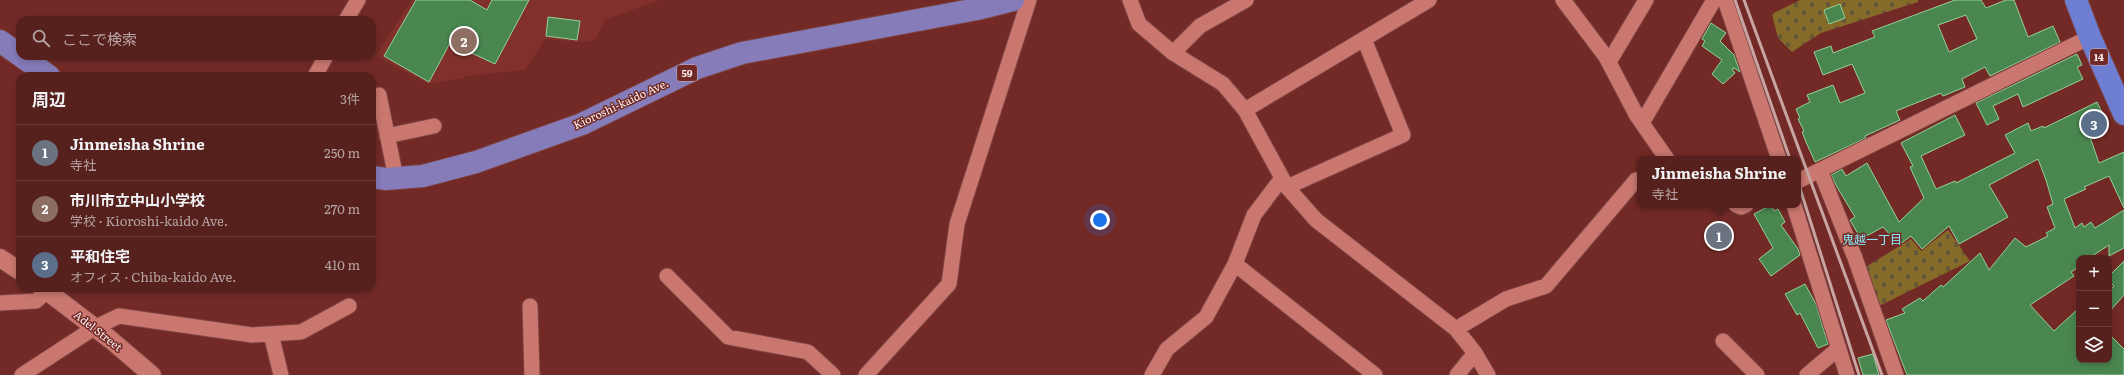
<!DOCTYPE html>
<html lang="ja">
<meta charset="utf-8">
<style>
body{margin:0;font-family:Literata,"Noto Sans JP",serif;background:#5c2825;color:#f1f3f6}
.controls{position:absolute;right:12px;bottom:12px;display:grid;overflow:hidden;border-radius:8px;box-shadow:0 2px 6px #0003}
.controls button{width:36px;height:36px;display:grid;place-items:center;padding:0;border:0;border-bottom:1px solid #6c3e3b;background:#56201c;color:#f1f3f6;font:20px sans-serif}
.you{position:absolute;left:1100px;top:220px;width:14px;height:14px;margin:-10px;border:3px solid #fff;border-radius:50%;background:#1a73e8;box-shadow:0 0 0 6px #1a73e833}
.badge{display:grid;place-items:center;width:26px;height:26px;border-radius:50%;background:#8bbbb9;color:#fff;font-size:13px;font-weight:700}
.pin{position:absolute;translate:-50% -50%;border:2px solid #fff;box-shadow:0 1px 4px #0006}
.popup{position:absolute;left:1637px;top:156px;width:164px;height:52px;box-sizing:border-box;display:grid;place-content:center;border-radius:8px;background:#56201c;filter:drop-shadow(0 1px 3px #0005);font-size:13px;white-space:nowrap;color:#b6a3a3}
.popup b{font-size:15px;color:#f1f3f6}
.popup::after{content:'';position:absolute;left:50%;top:100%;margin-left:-8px;border:8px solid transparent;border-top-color:#56201c}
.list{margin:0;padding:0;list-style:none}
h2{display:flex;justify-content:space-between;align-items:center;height:52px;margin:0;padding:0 16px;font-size:17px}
h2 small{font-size:13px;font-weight:400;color:#b6a3a3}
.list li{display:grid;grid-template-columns:26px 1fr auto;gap:12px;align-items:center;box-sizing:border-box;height:56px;padding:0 16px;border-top:1px solid #6c3e3b}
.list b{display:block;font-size:15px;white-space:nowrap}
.list p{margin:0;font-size:13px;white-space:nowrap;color:#b6a3a3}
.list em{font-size:13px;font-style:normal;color:#b6a3a3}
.icon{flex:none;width:22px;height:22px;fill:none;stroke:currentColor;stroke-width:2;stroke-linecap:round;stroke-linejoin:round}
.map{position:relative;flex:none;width:2124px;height:375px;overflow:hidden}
.search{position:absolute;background:#56201c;box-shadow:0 2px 6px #0003;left:16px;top:16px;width:360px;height:44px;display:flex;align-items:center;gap:10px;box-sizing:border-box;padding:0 14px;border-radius:12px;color:#b6a3a3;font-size:15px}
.panel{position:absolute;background:#56201c;box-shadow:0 2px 6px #0003;left:16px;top:72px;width:360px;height:220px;border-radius:12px}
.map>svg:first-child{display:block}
</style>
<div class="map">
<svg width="2124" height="375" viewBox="0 0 2124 375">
<defs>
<pattern id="cemetery-stones" width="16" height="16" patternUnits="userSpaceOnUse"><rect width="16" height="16" fill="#866a27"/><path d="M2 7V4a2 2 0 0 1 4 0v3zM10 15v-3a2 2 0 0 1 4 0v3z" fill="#665739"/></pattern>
</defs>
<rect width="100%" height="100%" fill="#732a26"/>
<path fill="#81302b" d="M 412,0 L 661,0 L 606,19 L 595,40 L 579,42 L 545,39 L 525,70 L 464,76 L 463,78 L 428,84 L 376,56 Z"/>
<path fill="url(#cemetery-stones)" d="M 1800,0 L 1918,0 L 1918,2 L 1821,33 L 1792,52 L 1778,38 L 1772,14 Z
M 1948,230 L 1970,261 L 1881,305 L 1875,302 L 1864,268 L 1911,239 L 1921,251 Z"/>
<path fill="#4a8650" stroke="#94d298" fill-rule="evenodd" d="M 416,0 L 470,0 L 487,10 L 492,0 L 529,0 L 495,64 L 450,43 L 429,82 L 384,56 Z
M 1955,0 L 1981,0 L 1986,8 L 2006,0 L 2014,0 L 2028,37 L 2053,26 L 2060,42 L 1990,76 L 1985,67 L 1962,79 L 1965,87 L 1943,96 L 1941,93 L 1896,111 L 1900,120 L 1865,136 L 1866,138 L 1815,162 L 1806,142 L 1802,132 L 1804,131 L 1798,119 L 1800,118 L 1796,109 L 1810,102 L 1807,95 L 1833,85 L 1840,103 L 1865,93 L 1852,64 L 1823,75 L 1814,52 L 1831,46 L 1833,53 L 1875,37 L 1872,31 ZM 1966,15 L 1977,39 L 1949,52 L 1938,25 Z
M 1840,4 L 1845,18 L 1829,24 L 1824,10 Z
M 548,17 L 580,21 L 577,40 L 546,36 Z
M 1711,23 L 1726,33 L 1720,41 L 1734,55 L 1740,72 L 1734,68 L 1732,69 L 1735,73 L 1723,84 L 1712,74 L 1722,60 L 1702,46 L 1705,41 L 1702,39 Z
M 2077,54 L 2082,65 L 2077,67 L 2083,79 L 2023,107 L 2018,94 L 1993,106 L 1999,119 L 1987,125 L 1976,103 Z
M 2097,102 L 2107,123 L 2088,131 L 2099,163 L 2124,152 L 2124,208 L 2109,176 L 2084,187 L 2086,189 L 2064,199 L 2075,228 L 2082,223 L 2084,227 L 2091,222 L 2095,228 L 2124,210 L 2124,248 L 2109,256 L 2109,245 L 2089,258 L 2079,258 L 2079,267 L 2071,272 L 2074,276 L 2030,305 L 2054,331 L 2079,308 L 2079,360 L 2109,360 L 2109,334 L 2124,349 L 2124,375 L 1907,375 L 1886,320 L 1905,313 L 1902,309 L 1920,298 L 1923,301 L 1941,285 L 1943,287 L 1980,253 L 1989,270 L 2015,238 L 2026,247 L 2048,236 L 2046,233 L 2055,228 L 2047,207 L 2053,204 L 2046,180 L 2038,159 L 1989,185 L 2008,217 L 1959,244 L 1949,226 L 1922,249 L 1911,236 L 1899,245 L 1883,227 L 1861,239 L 1850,220 L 1855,217 L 1837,187 L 1831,175 L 1842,169 L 1846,176 L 1867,163 L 1899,222 L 1924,198 L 1910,167 L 1913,166 L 1901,143 L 1955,115 L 1965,135 L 1921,156 L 1936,189 L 1955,181 L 1956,183 L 2015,153 L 2005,135 L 2028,123 L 2031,131 L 2043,126 L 2044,128 Z
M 1771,205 L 1774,211 L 1778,209 L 1785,222 L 1781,225 L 1798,249 L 1800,255 L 1771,276 L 1759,259 L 1773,248 L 1754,214 Z
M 2124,261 L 2124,295 L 2109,312 L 2109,292 L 2114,286 L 2109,281 L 2109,276 Z
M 1805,284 L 1816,304 L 1828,344 L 1818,348 L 1800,313 L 1797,315 L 1785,294 Z
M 1873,354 L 1879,375 L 1863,375 L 1858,358 Z"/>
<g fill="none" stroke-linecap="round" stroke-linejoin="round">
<g stroke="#7c4343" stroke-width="17">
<path id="minor" d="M 1130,0 L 1139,24 L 1173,53 L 1223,84 L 1245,110 L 1287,187 L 1316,220 L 1456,329 L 1475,353 L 1488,375
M 1563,0 L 1606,57 L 1637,116 L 1667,159
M 1725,0 L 1779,159
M 346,20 L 358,0
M 1173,53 L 1200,26 L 1246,0
M 1609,62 L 1646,0
M 315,76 L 326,56
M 379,95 L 396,178
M 1245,110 L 1429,0
M 1642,123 L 1714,0
M 387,136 L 434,126
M 1820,170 L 1855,258 L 1896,375
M 1798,181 L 2090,37
M 1287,187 L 1403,135 L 1364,39
M 1736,205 L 1741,207 L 1746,205
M 1794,205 L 1847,375
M 1235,264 L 1375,375
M 667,276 L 728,337 L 808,352 L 833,375
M 0,303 L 36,301 L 47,291
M 530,306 L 532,375
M 1456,329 L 1506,299 L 1546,286 L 1636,180 L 1640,179
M 271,334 L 281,375
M 1723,341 L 1757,375
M 22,375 L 94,328 L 119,316 L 252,335 L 301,332 L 349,306
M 866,375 L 949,284 L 957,224 L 1029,0
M 1152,375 L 1167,349 L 1206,317 L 1235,264 L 1254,215 L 1282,178
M 1457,375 L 1475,353
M 1807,375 L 1839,348"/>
</g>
<g stroke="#7c4343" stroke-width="20">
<path id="tertiary" d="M 0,258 L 20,271
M 43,288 L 111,340 L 152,375"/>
</g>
<g stroke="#7c4343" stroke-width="24">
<path id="primary" d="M 0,41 L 49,76
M 372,177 L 386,179 L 423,176 L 476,162 L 582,124 L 697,68 L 742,53 L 977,9 L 1013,0"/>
</g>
<g stroke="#7c4343" stroke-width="24">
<path id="trunk" d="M 2076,0 L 2090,37 L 2124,114"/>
</g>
<use href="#minor" stroke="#c9776f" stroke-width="15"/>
<use href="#tertiary" stroke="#c9776f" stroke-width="18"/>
<use href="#primary" stroke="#857cb9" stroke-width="22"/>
<use href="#trunk" stroke="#6e7ed2" stroke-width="22"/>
<path stroke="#c7a5a3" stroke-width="3" d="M 1735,0 L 1790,159
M 1744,0 L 1882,375
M 1798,182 L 1859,375"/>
</g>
<g text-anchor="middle" stroke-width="3" stroke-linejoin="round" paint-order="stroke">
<g fill="#732a26" stroke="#d2b5b3" stroke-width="1">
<rect x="2090" y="49" width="18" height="16" rx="3"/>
<rect x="677" y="65" width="20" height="16" rx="3"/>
</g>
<g font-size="10" font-weight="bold" fill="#fbf1f0">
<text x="2099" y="61">14</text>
<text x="687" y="77">59</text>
</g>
<g font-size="11" fill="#fbf1f0" stroke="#732a26">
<text transform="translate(621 104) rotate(-25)" y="4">Kioroshi-kaido Ave.</text>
<text transform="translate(98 331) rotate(38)" y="4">Adel Street</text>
</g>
<g font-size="12" fill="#86f0fe" stroke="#732a26">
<text x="1872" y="244">鬼越一丁目</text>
</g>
</g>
</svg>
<div class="controls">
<button>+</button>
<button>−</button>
<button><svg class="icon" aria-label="layers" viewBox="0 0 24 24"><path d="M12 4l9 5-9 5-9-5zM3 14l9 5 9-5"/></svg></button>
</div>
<div class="you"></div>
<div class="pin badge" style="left:1719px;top:236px;background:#6b7280">1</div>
<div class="popup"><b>Jinmeisha Shrine</b>寺社</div>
<div class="pin badge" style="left:464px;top:41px;background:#8d6e63">2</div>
<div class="pin badge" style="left:2094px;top:124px;background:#5c6f8a">3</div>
<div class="search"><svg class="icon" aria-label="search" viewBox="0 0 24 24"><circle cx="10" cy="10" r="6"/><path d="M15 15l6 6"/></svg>ここで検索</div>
<section class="panel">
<h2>周辺<small>3件</small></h2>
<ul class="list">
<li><span class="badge" style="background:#6b7280">1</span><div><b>Jinmeisha Shrine</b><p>寺社</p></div><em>250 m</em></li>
<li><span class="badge" style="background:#8d6e63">2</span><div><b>市川市立中山小学校</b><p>学校 · Kioroshi-kaido Ave.</p></div><em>270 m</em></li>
<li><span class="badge" style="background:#5c6f8a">3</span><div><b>平和住宅</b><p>オフィス · Chiba-kaido Ave.</p></div><em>410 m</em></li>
</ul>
</section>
</div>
